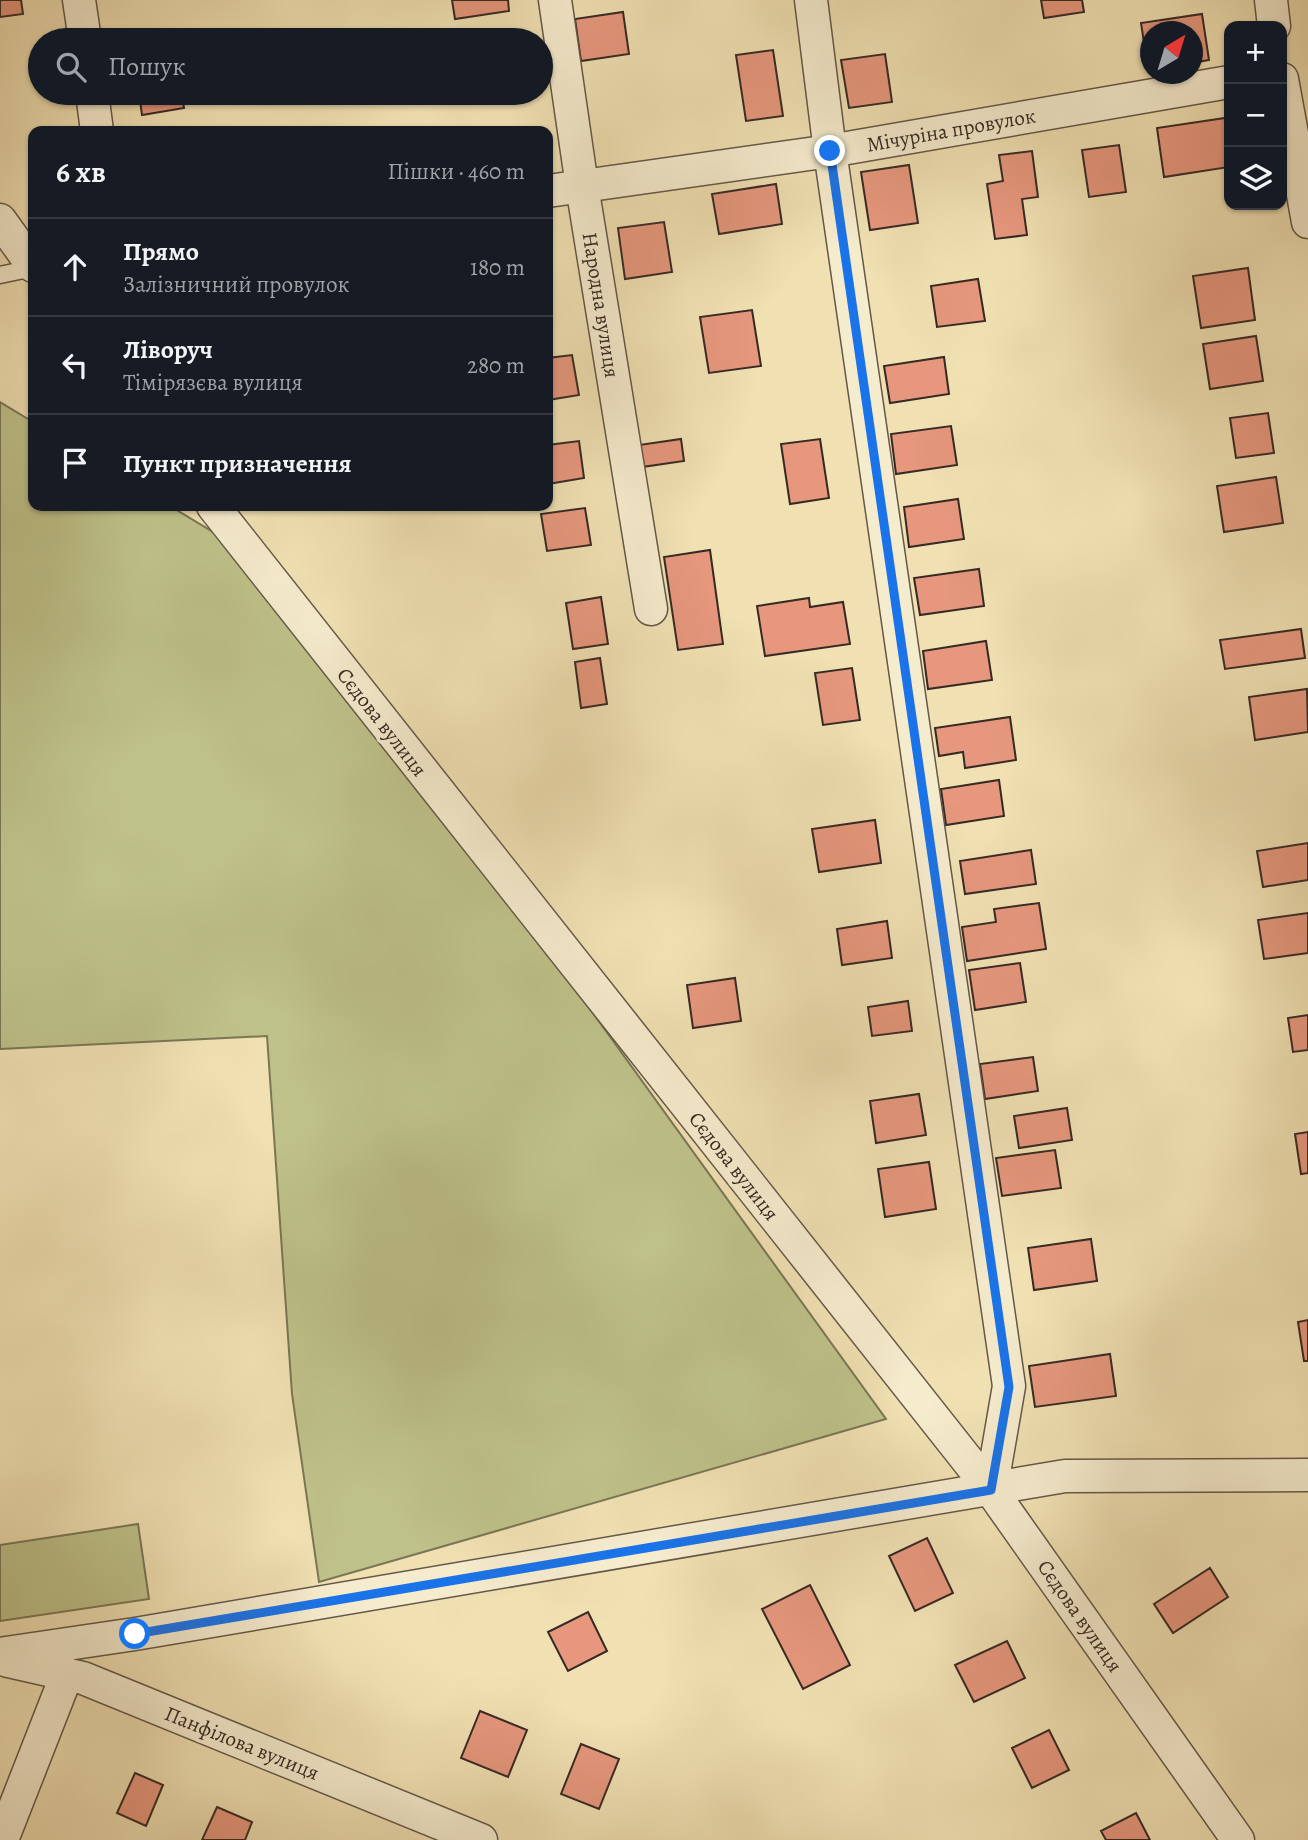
<!DOCTYPE html>
<html lang="uk">
<meta charset="utf-8">
<style>
body{margin:0;font-family:Alegreya,serif;background:#242831;color:#f1f3f6}
.controls{position:absolute;right:21px;top:21px;display:grid;overflow:hidden;border-radius:14px;box-shadow:0 2px 5px #0004}
.controls button{width:63px;height:63px;display:grid;place-items:center;padding:0;border:0;border-bottom:2px solid #363941;background:#171b24;color:#f1f3f6;font:35px sans-serif}
.compass{position:absolute;left:1140px;top:21px;width:63px;height:63px;border-radius:50%;background:#171b24;box-shadow:0 2px 5px #0004;rotate:38deg}
.stop{position:absolute;width:21px;height:21px;margin:-16px;border:5px solid #1a73e8;border-radius:50%;background:#fff}
.stop.end{background:#1a73e8;border-color:#fff;box-shadow:0 2px 7px #0008}
.list{margin:0;padding:0;list-style:none}
h2{display:flex;justify-content:space-between;align-items:center;height:91px;margin:0;padding:0 28px;font-size:30px}
h2 small{font-size:23px;font-weight:400;color:#9ea1a6}
.list li{display:grid;grid-template-columns:46px 1fr auto;gap:21px;align-items:center;box-sizing:border-box;height:98px;padding:0 28px;border-top:2px solid #363941}
.list b{display:block;font-size:26px;white-space:nowrap}
.list p{margin:0;font-size:23px;white-space:nowrap;color:#9ea1a6}
.list em{font-size:23px;font-style:normal;color:#9ea1a6}
.icon{flex:none;width:38px;height:38px;fill:none;stroke:currentColor;stroke-width:2;stroke-linecap:round;stroke-linejoin:round}
.map{position:relative;flex:none;width:1308px;height:1840px;overflow:hidden}
.search{position:absolute;background:#171b24;box-shadow:0 2px 5px #0004;left:28px;top:28px;width:525px;height:77px;display:flex;align-items:center;gap:18px;box-sizing:border-box;padding:0 24px;border-radius:38px;color:#9ea1a6;font-size:26px}
.panel{position:absolute;background:#171b24;box-shadow:0 2px 5px #0004;left:28px;top:126px;width:525px;height:385px;border-radius:14px}
.map>svg:first-child{display:block}
</style>
<div class="map">
<svg width="1308" height="1840" viewBox="0 0 1308 1840">
<rect width="100%" height="100%" fill="#f0e0b2"/>
<filter id="stains"><feTurbulence type="fractalNoise" baseFrequency=".00286" numOctaves="4"/><feColorMatrix values="0 0 0 0 .2 0 0 0 0 .09 0 0 0 0 .02 0 0 0 .5 -.17"/></filter>
<radialGradient id="worn" r=".72"><stop offset=".6" stop-color="#630" stop-opacity="0"/><stop offset="1" stop-color="#630" stop-opacity=".3"/></radialGradient>
<path fill="#bec189" stroke="#7a7656" stroke-width="2" d="M 0,402 L 33,422 L 33,506 L 170,506 L 271,567 L 886,1419 L 319,1582 L 292,1394 L 267,1036 L 0,1049 Z
M 138,1524 L 149,1599 L 0,1621 L 0,1545 Z"/>
<path fill="#e6977d" stroke="#362a24" stroke-width="2" d="M 0,0 L 21,0 L 23,14 L 0,17 Z
M 452,0 L 508,0 L 509,11 L 455,19 Z
M 1041,0 L 1082,0 L 1084,12 L 1044,18 Z
M 623,12 L 629,54 L 581,61 L 575,19 Z
M 1202,14 L 1209,60 L 1192,63 L 1192,32 L 1150,32 L 1150,69 L 1148,69 L 1141,23 Z
M 773,50 L 783,116 L 746,121 L 736,55 Z
M 885,54 L 892,102 L 849,108 L 841,60 Z
M 139,93 L 226,93 L 226,94 L 183,101 L 184,108 L 142,115 Z
M 462,93 L 519,93 L 520,95 L 463,103 Z
M 1225,118 L 1229,167 L 1164,177 L 1157,128 Z
M 1119,145 L 1126,192 L 1089,197 L 1082,150 Z
M 1032,151 L 1038,197 L 1022,199 L 1027,235 L 995,239 L 987,184 L 1003,181 L 999,155 Z
M 909,165 L 918,223 L 870,230 L 861,172 Z
M 776,184 L 782,224 L 719,234 L 712,194 Z
M 664,222 L 672,272 L 625,279 L 618,228 Z
M 1248,268 L 1255,320 L 1201,328 L 1193,276 Z
M 978,279 L 985,321 L 937,327 L 931,286 Z
M 548,288 L 552,315 L 548,316 Z
M 752,310 L 761,366 L 709,373 L 700,317 Z
M 1256,336 L 1263,381 L 1210,389 L 1203,344 Z
M 572,355 L 579,395 L 548,400 L 548,358 Z
M 944,357 L 949,394 L 890,403 L 884,366 Z
M 1268,413 L 1274,453 L 1236,458 L 1230,418 Z
M 951,426 L 957,465 L 896,474 L 891,434 Z
M 681,439 L 684,461 L 642,467 L 639,445 Z
M 820,439 L 829,498 L 790,504 L 781,444 Z
M 579,441 L 584,478 L 548,484 L 548,445 Z
M 1276,477 L 1283,523 L 1224,532 L 1217,486 Z
M 958,499 L 964,539 L 909,547 L 904,507 Z
M 585,508 L 591,545 L 547,551 L 541,514 Z
M 710,550 L 723,644 L 678,650 L 664,557 Z
M 979,569 L 984,606 L 920,615 L 914,578 Z
M 601,597 L 608,644 L 573,649 L 566,603 Z
M 809,598 L 810,607 L 843,602 L 850,644 L 765,656 L 757,606 Z
M 1301,629 L 1305,658 L 1225,669 L 1220,640 Z
M 986,641 L 992,680 L 928,689 L 923,651 Z
M 600,658 L 607,704 L 581,708 L 575,662 Z
M 852,668 L 860,720 L 823,725 L 815,673 Z
M 1307,689 L 1308,732 L 1255,740 L 1249,697 Z
M 1010,717 L 1016,760 L 965,768 L 963,752 L 939,756 L 935,728 Z
M 999,780 L 1004,816 L 946,825 L 941,789 Z
M 875,820 L 881,863 L 819,872 L 812,829 Z
M 1308,843 L 1308,880 L 1263,887 L 1257,851 Z
M 1031,850 L 1036,884 L 965,894 L 960,861 Z
M 1039,903 L 1046,949 L 967,961 L 962,927 L 996,922 L 994,909 Z
M 1308,913 L 1308,953 L 1264,959 L 1258,920 Z
M 887,921 L 892,958 L 842,965 L 837,929 Z
M 1020,963 L 1026,1002 L 975,1010 L 969,970 Z
M 735,978 L 741,1021 L 693,1028 L 687,985 Z
M 908,1001 L 912,1031 L 872,1036 L 868,1007 Z
M 1308,1015 L 1308,1050 L 1293,1052 L 1288,1018 Z
M 1033,1057 L 1038,1091 L 985,1099 L 980,1064 Z
M 919,1094 L 926,1135 L 876,1143 L 870,1101 Z
M 1067,1108 L 1072,1140 L 1019,1148 L 1014,1116 Z
M 1308,1132 L 1308,1173 L 1301,1174 L 1295,1134 Z
M 1055,1150 L 1061,1188 L 1002,1196 L 996,1158 Z
M 929,1162 L 936,1209 L 885,1217 L 878,1169 Z
M 1091,1239 L 1097,1281 L 1034,1290 L 1028,1248 Z
M 1308,1320 L 1308,1361 L 1304,1361 L 1298,1322 Z
M 1110,1354 L 1116,1396 L 1035,1407 L 1029,1366 Z
M 927,1538 L 953,1593 L 915,1611 L 889,1556 Z
M 1210,1568 L 1228,1597 L 1173,1633 L 1154,1604 Z
M 810,1585 L 850,1665 L 803,1689 L 762,1609 Z
M 588,1612 L 607,1651 L 568,1671 L 548,1632 Z
M 1007,1641 L 1025,1678 L 974,1702 L 955,1665 Z
M 480,1711 L 527,1730 L 508,1777 L 461,1758 Z
M 1049,1730 L 1069,1770 L 1032,1788 L 1012,1748 Z
M 581,1744 L 619,1759 L 599,1809 L 561,1794 Z
M 135,1773 L 163,1785 L 146,1826 L 117,1813 Z
M 217,1807 L 252,1822 L 245,1840 L 202,1840 Z
M 1136,1813 L 1150,1840 L 1106,1840 L 1101,1831 Z"/>
<g fill="none" stroke-linecap="round" stroke-linejoin="round">
<g stroke="#645848" stroke-width="19">
<path id="lane" d="M 0,275 L 33,268"/>
</g>
<g stroke="#645848" stroke-width="35">
<path id="street" d="M 79,0 L 85,40
M 555,0 L 582,186 L 651,609
M 811,0 L 830,151 L 1009,1386 L 991,1490
M 1271,0 L 1274,26
M 1282,79 L 1308,222
M 92,93 L 97,131
M 548,191 L 830,151 L 1229,82
M 0,220 L 33,266
M 213,506 L 991,1490 L 1238,1840
M 0,1654 L 135,1634 L 1065,1476 L 1308,1475
M 8,1661 L 83,1678 L 481,1840
M 2,1840 L 67,1674"/>
</g>
<use href="#lane" stroke="#f5ebcd" stroke-width="16"/>
<use href="#street" stroke="#f5ebcd" stroke-width="32"/>
</g>
<g fill="none" stroke-linecap="round" stroke-linejoin="round">
<path stroke="#1a73e8" stroke-width="9" d="M 135,1634 L 991,1490 L 1009,1387 L 830,151"/>
</g>
<g text-anchor="middle" stroke-width="7" stroke-linejoin="round" paint-order="stroke">
<g font-size="21" fill="#362a24" stroke="#f5ebcd">
<text transform="translate(951 130) rotate(-10)" y="7">Мічуріна провулок</text>
<text transform="translate(601 305) rotate(81)" y="7">Народна вулиця</text>
<text transform="translate(382 722) rotate(52)" y="7">Сєдова вулиця</text>
<text transform="translate(734 1166) rotate(52)" y="7">Сєдова вулиця</text>
<text transform="translate(1080 1616) rotate(55)" y="7">Сєдова вулиця</text>
<text transform="translate(242 1743) rotate(22)" y="7">Панфілова вулиця</text>
</g>
</g>
<rect width="100%" height="100%" filter="url(#stains)"/>
<rect width="100%" height="100%" fill="url(#worn)"/>
</svg>
<div class="controls">
<button>+</button>
<button>−</button>
<button><svg class="icon" aria-label="layers" viewBox="0 0 24 24"><path d="M12 4l9 5-9 5-9-5zM3 14l9 5 9-5"/></svg></button>
</div>
<svg class="compass" viewBox="-18 -18 36 36"><path d="M0-13l5 13h-10z" fill="#e53935"/><path d="M0 13l5-13h-10z" fill="#9ea1a6"/></svg>
<div class="stop" style="left:135px;top:1634px"></div>
<div class="stop end" style="left:830px;top:151px"></div>
<div class="search"><svg class="icon" aria-label="search" viewBox="0 0 24 24"><circle cx="10" cy="10" r="6"/><path d="M15 15l6 6"/></svg>Пошук</div>
<section class="panel">
<h2>6 хв<small>Пішки · 460 m</small></h2>
<ul class="list">
<li><svg class="icon" aria-label="ahead" viewBox="0 0 24 24"><path d="M12 20V5M6 11l6-6 6 6"/></svg><div><b>Прямо</b><p>Залізничний провулок</p></div><em>180 m</em></li>
<li><svg class="icon" aria-label="left" viewBox="0 0 24 24"><path d="M17 20v-9H6M10 6l-5 5 5 5"/></svg><div><b>Ліворуч</b><p>Тімірязєва вулиця</p></div><em>280 m</em></li>
<li><svg class="icon" aria-label="arrive" viewBox="0 0 24 24"><path d="M6 21V4h12l-3 4 3 4H6"/></svg><div><b>Пункт призначення</b></div></li>
</ul>
</section>
</div>
